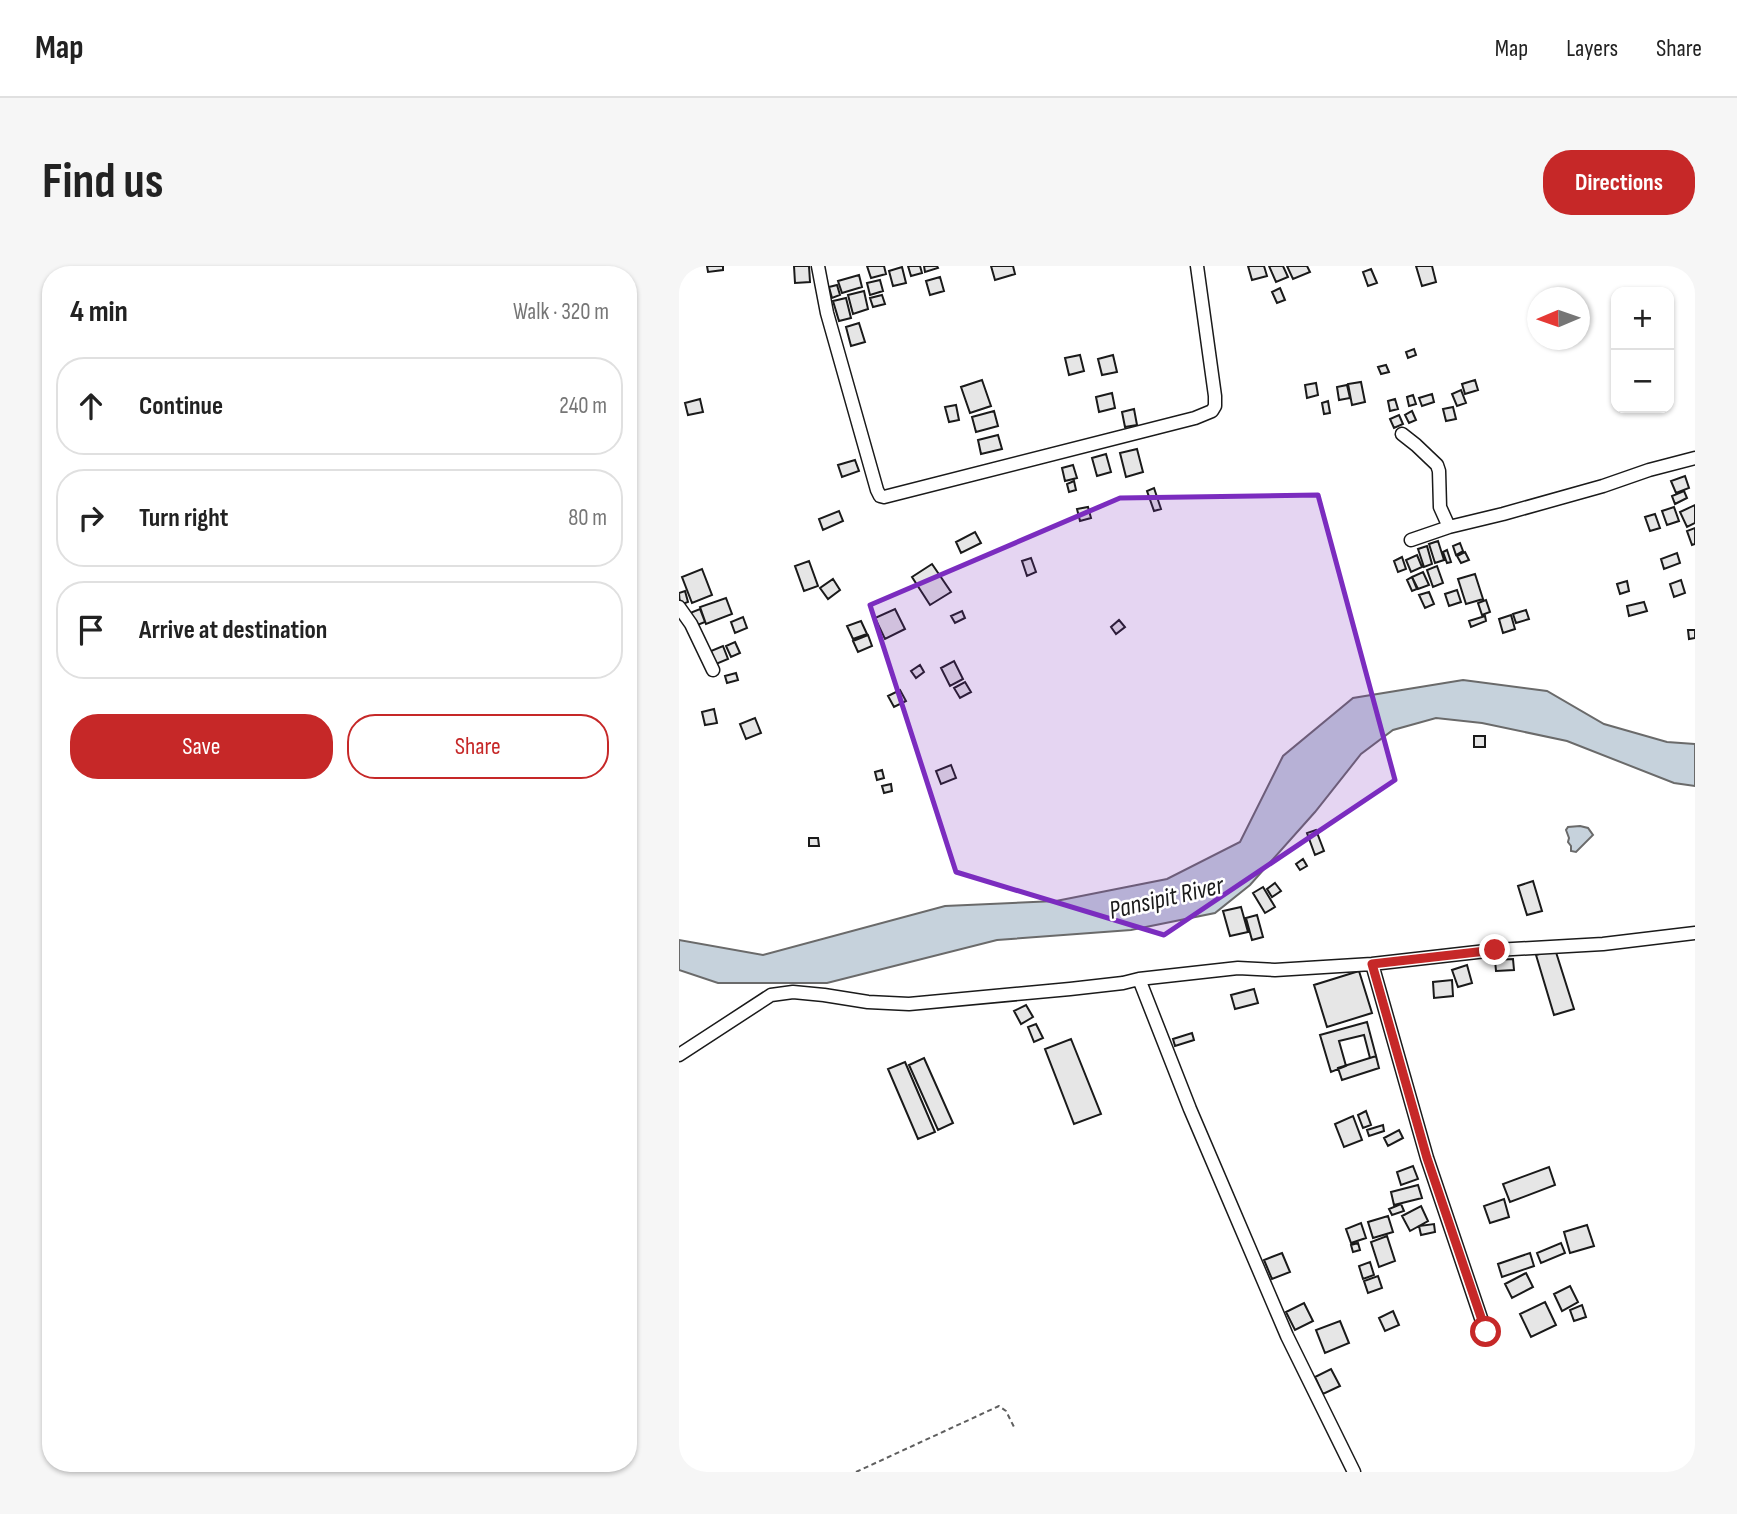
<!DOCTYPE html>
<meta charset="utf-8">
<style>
body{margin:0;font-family:"Sofia Sans Condensed",sans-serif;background:#f6f6f6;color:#222}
.controls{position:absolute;right:21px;top:21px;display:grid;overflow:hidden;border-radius:14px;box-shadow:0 2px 5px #0004}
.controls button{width:63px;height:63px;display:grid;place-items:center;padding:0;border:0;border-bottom:2px solid #e0e0e0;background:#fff;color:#222;font:35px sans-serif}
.compass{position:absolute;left:848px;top:21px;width:63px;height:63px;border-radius:50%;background:#fff;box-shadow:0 2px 5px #0004;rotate:268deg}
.stop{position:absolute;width:21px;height:21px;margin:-16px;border:5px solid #c62828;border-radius:50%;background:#fff}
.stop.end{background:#c62828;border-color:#fff;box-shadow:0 2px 7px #0008}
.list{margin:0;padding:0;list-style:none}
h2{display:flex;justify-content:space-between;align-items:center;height:91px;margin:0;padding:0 28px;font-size:30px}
h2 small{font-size:23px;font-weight:400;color:#767676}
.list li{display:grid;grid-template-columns:46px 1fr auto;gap:21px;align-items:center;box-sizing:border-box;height:98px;margin:0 14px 14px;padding:0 14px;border:2px solid #e0e0e0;border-radius:28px}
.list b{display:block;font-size:26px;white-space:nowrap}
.list em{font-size:23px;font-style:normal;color:#767676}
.actions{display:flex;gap:14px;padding:21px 28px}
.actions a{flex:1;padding:16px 0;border:2px solid #c62828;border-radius:28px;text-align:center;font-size:24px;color:#c62828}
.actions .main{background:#c62828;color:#fff}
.icon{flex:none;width:38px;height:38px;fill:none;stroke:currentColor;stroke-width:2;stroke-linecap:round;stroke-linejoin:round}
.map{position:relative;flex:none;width:1016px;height:1206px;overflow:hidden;border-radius:28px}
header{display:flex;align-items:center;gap:42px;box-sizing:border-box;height:98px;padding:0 35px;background:#fff;border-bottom:2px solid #e0e0e0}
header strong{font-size:33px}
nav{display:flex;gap:38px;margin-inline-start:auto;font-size:24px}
.intro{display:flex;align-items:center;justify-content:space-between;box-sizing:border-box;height:168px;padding:0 42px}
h1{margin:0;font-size:49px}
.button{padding:18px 32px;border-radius:28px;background:#c62828;color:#fff;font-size:24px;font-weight:700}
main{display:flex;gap:42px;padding:0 42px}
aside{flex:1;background:#fff;border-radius:28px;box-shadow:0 2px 5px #0004}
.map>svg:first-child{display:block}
</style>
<header>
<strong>Map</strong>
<nav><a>Map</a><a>Layers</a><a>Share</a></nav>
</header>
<div class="intro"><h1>Find us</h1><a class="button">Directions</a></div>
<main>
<aside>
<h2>4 min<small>Walk · 320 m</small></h2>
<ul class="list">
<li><svg class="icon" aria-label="ahead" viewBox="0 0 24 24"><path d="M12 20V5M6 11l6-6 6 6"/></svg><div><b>Continue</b></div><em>240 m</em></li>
<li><svg class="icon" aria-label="right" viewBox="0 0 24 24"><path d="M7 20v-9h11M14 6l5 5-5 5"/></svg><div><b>Turn right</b></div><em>80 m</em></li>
<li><svg class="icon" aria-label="arrive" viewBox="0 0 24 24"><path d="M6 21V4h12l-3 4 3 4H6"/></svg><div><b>Arrive at destination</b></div></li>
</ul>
<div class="actions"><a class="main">Save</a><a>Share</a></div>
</aside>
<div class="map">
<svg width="1016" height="1206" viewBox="0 0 1016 1206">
<rect width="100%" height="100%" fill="#fff"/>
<path fill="#c6d2dc" stroke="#6a6a6a" stroke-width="2" d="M 784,414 L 868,425 L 925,458 L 988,476 L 1016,478 L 1016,520 L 995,517 L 888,475 L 803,457 L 757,452 L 714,464 L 682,488 L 636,546 L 571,619 L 536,647 L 452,664 L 318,674 L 148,717 L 39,717 L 0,704 L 0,674 L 84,689 L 266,640 L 377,635 L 488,613 L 561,576 L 604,490 L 674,432 Z
M 901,560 L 909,562 L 914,569 L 897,586 L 892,585 L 892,580 L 889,576 L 890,572 L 887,564 L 889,561 Z"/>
<path fill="#e6e6e6" stroke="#1a1a1a" stroke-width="2" d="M 28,0 L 44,0 L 44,4 L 29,6 Z
M 115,0 L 130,0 L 131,16 L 116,17 Z
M 188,0 L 205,0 L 207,8 L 192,12 Z
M 229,0 L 241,0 L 243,7 L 232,10 Z
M 245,0 L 258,0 L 259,2 L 246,6 Z
M 312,0 L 334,0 L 336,8 L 316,14 Z
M 569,0 L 585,0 L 588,10 L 573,14 Z
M 590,0 L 604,0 L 609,11 L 597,16 Z
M 608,0 L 628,0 L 631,6 L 614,13 Z
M 737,0 L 753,0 L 757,16 L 743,20 Z
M 223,1 L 227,17 L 214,20 L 210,5 Z
M 692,3 L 698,17 L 689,20 L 684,6 Z
M 180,9 L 183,21 L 163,27 L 159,15 Z
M 261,11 L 265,25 L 251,29 L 247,15 Z
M 201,14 L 204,25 L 191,29 L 188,17 Z
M 158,19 L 161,29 L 153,32 L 150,21 Z
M 601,22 L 606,34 L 598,37 L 593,26 Z
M 185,25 L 189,43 L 174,48 L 169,29 Z
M 203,29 L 206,38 L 194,41 L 191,32 Z
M 167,32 L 172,52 L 160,55 L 154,35 Z
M 180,57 L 186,76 L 172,80 L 167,61 Z
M 735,83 L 737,89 L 729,92 L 727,86 Z
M 401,89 L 405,105 L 390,109 L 386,92 Z
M 434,89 L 438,106 L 423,109 L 419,93 Z
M 707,99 L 710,106 L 702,108 L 699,101 Z
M 303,114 L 312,140 L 291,147 L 282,121 Z
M 796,114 L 799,124 L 786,128 L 783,118 Z
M 682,116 L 686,136 L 673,139 L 669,118 Z
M 637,117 L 639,129 L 628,132 L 626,119 Z
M 668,119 L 671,132 L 660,134 L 658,121 Z
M 782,124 L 787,137 L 778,140 L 773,128 Z
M 433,127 L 436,142 L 420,146 L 417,131 Z
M 753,128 L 755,136 L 743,140 L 740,132 Z
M 734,129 L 737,138 L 730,140 L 728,131 Z
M 21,133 L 24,146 L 9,149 L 6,137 Z
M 716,133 L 719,143 L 711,145 L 709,135 Z
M 649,135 L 651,147 L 645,148 L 643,137 Z
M 277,139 L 280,154 L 270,156 L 266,141 Z
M 774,141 L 777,153 L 767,155 L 764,143 Z
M 455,143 L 458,159 L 446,161 L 443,146 Z
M 315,145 L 319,160 L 297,166 L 293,151 Z
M 733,145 L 737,154 L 730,157 L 726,149 Z
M 720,149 L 724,158 L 715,162 L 711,153 Z
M 319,169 L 323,183 L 302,188 L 299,174 Z
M 458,183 L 464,206 L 447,211 L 441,187 Z
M 427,188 L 432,206 L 418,210 L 413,192 Z
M 176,194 L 180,205 L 163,211 L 159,199 Z
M 394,199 L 398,212 L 386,215 L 383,202 Z
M 1006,210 L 1010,222 L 997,227 L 992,215 Z
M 395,215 L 397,224 L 390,226 L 388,218 Z
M 475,222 L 482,243 L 475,245 L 468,225 Z
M 1005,225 L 1008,232 L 996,238 L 993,230 Z
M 1016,239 L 1016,257 L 1008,261 L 1001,246 Z
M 409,241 L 412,252 L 401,255 L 398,243 Z
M 995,241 L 1000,255 L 988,259 L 983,245 Z
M 160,245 L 164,255 L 144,264 L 140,253 Z
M 976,248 L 981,262 L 971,265 L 966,251 Z
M 1016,262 L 1016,278 L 1013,279 L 1008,265 Z
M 296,266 L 302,277 L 282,287 L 277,276 Z
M 759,275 L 765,294 L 756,297 L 750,278 Z
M 781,277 L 784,285 L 777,289 L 774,280 Z
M 748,280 L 753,298 L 745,301 L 739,283 Z
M 768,284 L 772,296 L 768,297 L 764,286 Z
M 786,286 L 790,294 L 782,297 L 778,290 Z
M 998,287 L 1001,297 L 985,303 L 982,293 Z
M 738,289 L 743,301 L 732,306 L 727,294 Z
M 723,291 L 727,303 L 719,306 L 715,295 Z
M 352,292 L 357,306 L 348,310 L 343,295 Z
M 130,295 L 139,320 L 125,325 L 116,300 Z
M 253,298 L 272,326 L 251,339 L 233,311 Z
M 758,300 L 764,317 L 754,321 L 748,304 Z
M 23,303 L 33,329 L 13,337 L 3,311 Z
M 744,306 L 750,319 L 739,323 L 733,311 Z
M 796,308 L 804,333 L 787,338 L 779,313 Z
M 733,311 L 738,323 L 733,325 L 728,314 Z
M 154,313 L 161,324 L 149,333 L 141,322 Z
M 1002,314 L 1006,327 L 995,331 L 991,318 Z
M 948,315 L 950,325 L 941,328 L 938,318 Z
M 778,324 L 782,336 L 770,340 L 766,328 Z
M 6,325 L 9,336 L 1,339 L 0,327 Z
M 750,326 L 755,338 L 746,342 L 740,329 Z
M 47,332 L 53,348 L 27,358 L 21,341 Z
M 807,334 L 811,346 L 803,349 L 799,337 Z
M 965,336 L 968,345 L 950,350 L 948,340 Z
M 21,343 L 26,356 L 16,360 L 11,347 Z
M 216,343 L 226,363 L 206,373 L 196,352 Z
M 847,344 L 850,353 L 837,357 L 834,348 Z
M 283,345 L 286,352 L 276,357 L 272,350 Z
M 832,349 L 836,363 L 824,367 L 820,353 Z
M 806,350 L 807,355 L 792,361 L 790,355 Z
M 64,351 L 68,362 L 56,367 L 52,356 Z
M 440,354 L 446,361 L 437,368 L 432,361 Z
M 182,355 L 188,368 L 174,373 L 168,360 Z
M 1009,364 L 1016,364 L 1016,372 L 1010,373 Z
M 189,369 L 193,380 L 179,386 L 174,375 Z
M 56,376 L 61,387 L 52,391 L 47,380 Z
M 44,380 L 49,393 L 37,398 L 32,385 Z
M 275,395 L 284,413 L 271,420 L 262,402 Z
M 241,399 L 245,406 L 237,412 L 232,405 Z
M 57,407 L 59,414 L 48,417 L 46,410 Z
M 286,416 L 292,426 L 281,432 L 275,422 Z
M 221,424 L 227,435 L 215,441 L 209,430 Z
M 35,443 L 38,457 L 26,459 L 23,446 Z
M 76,452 L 82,467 L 67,473 L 61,458 Z
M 795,470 L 806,470 L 806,481 L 795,481 Z
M 272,499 L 277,512 L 262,518 L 257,505 Z
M 203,504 L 205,512 L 198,514 L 196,506 Z
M 212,518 L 213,525 L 205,527 L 203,520 Z
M 637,564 L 645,585 L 636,589 L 628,567 Z
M 130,572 L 139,572 L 140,580 L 130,580 Z
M 624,593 L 628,600 L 621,604 L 617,598 Z
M 854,615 L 863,645 L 848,649 L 839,620 Z
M 596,617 L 602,625 L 593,631 L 588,623 Z
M 584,621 L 596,641 L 586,647 L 574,627 Z
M 562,641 L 569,666 L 551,670 L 544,645 Z
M 578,649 L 584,671 L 573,674 L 567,652 Z
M 876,683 L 895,743 L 875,749 L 857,689 Z
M 834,693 L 835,704 L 817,705 L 816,694 Z
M 788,699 L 793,717 L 779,721 L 773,704 Z
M 680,705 L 693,747 L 648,761 L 635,719 Z
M 773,714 L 774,730 L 755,732 L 754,716 Z
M 575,723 L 579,737 L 556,743 L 552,729 Z
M 347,739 L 354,751 L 342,758 L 335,745 Z
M 688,756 L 697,790 L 691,792 L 685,769 L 660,775 L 667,800 L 652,806 L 641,769 Z
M 357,758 L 364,772 L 355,776 L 349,761 Z
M 513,767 L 515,774 L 496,780 L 494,773 Z
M 392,773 L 422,848 L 395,858 L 366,783 Z
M 697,790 L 700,802 L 663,814 L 659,802 Z
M 245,792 L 274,857 L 259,864 L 230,799 Z
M 226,796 L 256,866 L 239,873 L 209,803 Z
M 687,845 L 692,859 L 684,862 L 679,849 Z
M 674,850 L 683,874 L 665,881 L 656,858 Z
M 704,859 L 705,865 L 690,870 L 688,864 Z
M 720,864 L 724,872 L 709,880 L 705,872 Z
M 734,900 L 739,913 L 722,919 L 718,906 Z
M 870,901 L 876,919 L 831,936 L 824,918 Z
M 739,919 L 743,932 L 715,939 L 712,926 Z
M 825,933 L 830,951 L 811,957 L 805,940 Z
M 722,938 L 725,945 L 713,949 L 710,943 Z
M 742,940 L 749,955 L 731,965 L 723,950 Z
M 709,950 L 714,966 L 694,972 L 689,956 Z
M 682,957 L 687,972 L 672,977 L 667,963 Z
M 755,958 L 756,966 L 742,969 L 740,960 Z
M 908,959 L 915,980 L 891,987 L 885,966 Z
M 708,970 L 716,995 L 700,1001 L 692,976 Z
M 679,977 L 681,984 L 674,986 L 672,979 Z
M 882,977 L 886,987 L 862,997 L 858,987 Z
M 603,987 L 611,1006 L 593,1013 L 585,994 Z
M 851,987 L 855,1000 L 823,1011 L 819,998 Z
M 691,996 L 695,1009 L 684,1013 L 680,1000 Z
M 847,1007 L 854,1021 L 833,1032 L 826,1018 Z
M 699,1010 L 703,1022 L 689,1027 L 685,1015 Z
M 891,1020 L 899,1036 L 883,1045 L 875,1028 Z
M 866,1036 L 877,1059 L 852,1071 L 841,1048 Z
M 625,1037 L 634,1055 L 616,1064 L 607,1046 Z
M 903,1039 L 907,1051 L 895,1055 L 891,1044 Z
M 714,1045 L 720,1059 L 706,1065 L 700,1052 Z
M 661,1055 L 670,1077 L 646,1087 L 637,1064 Z
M 652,1103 L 661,1120 L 644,1128 L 636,1111 Z"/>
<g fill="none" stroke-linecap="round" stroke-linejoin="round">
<g stroke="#1a1a1a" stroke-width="15">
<path id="minor" d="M 139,0 L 148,47 L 198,224 L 201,230 L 205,231 L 516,152 L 533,145 L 536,140 L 536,130 L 518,0
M 723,168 L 737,179 L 758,199 L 760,205 L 761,241 L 770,261 L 824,248 L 924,220 L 970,204 L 1016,192
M 732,274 L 770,261
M 0,341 L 12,358 L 34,404
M 693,698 L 748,892 L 807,1067
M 460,713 L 511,843 L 608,1070 L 675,1206
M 0,789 L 92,729 L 114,726 L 145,729 L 189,736 L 230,738 L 391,723 L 444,717 L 460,713 L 559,702 L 596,704 L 693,698 L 816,684 L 924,678 L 1016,667"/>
</g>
<path stroke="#5f5f5f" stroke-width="2" stroke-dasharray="5 3.5" stroke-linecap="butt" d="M 177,1206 L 320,1140 L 327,1145 L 335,1161"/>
<use href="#minor" stroke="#fff" stroke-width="12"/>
</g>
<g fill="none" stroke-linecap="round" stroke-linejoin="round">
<path stroke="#c62828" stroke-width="9" d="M 807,1066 L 748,892 L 693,698 L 816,684"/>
</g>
<path fill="#7b2cbf" fill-opacity="0.2" stroke="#7b2cbf" stroke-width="5" stroke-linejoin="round" d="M 639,229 L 716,514 L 485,669 L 277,606 L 191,339 L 441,232 Z"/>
<g text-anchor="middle" stroke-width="5" stroke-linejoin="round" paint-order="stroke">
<g font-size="26" font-style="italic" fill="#1a1a1a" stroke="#fff">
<text transform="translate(487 631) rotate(-13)" y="9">Pansipit River</text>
</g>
</g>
</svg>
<div class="controls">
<button>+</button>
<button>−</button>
</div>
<svg class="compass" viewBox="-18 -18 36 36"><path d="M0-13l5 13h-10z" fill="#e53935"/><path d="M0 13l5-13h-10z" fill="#767676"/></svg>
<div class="stop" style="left:807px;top:1066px"></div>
<div class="stop end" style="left:816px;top:684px"></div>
</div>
</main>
